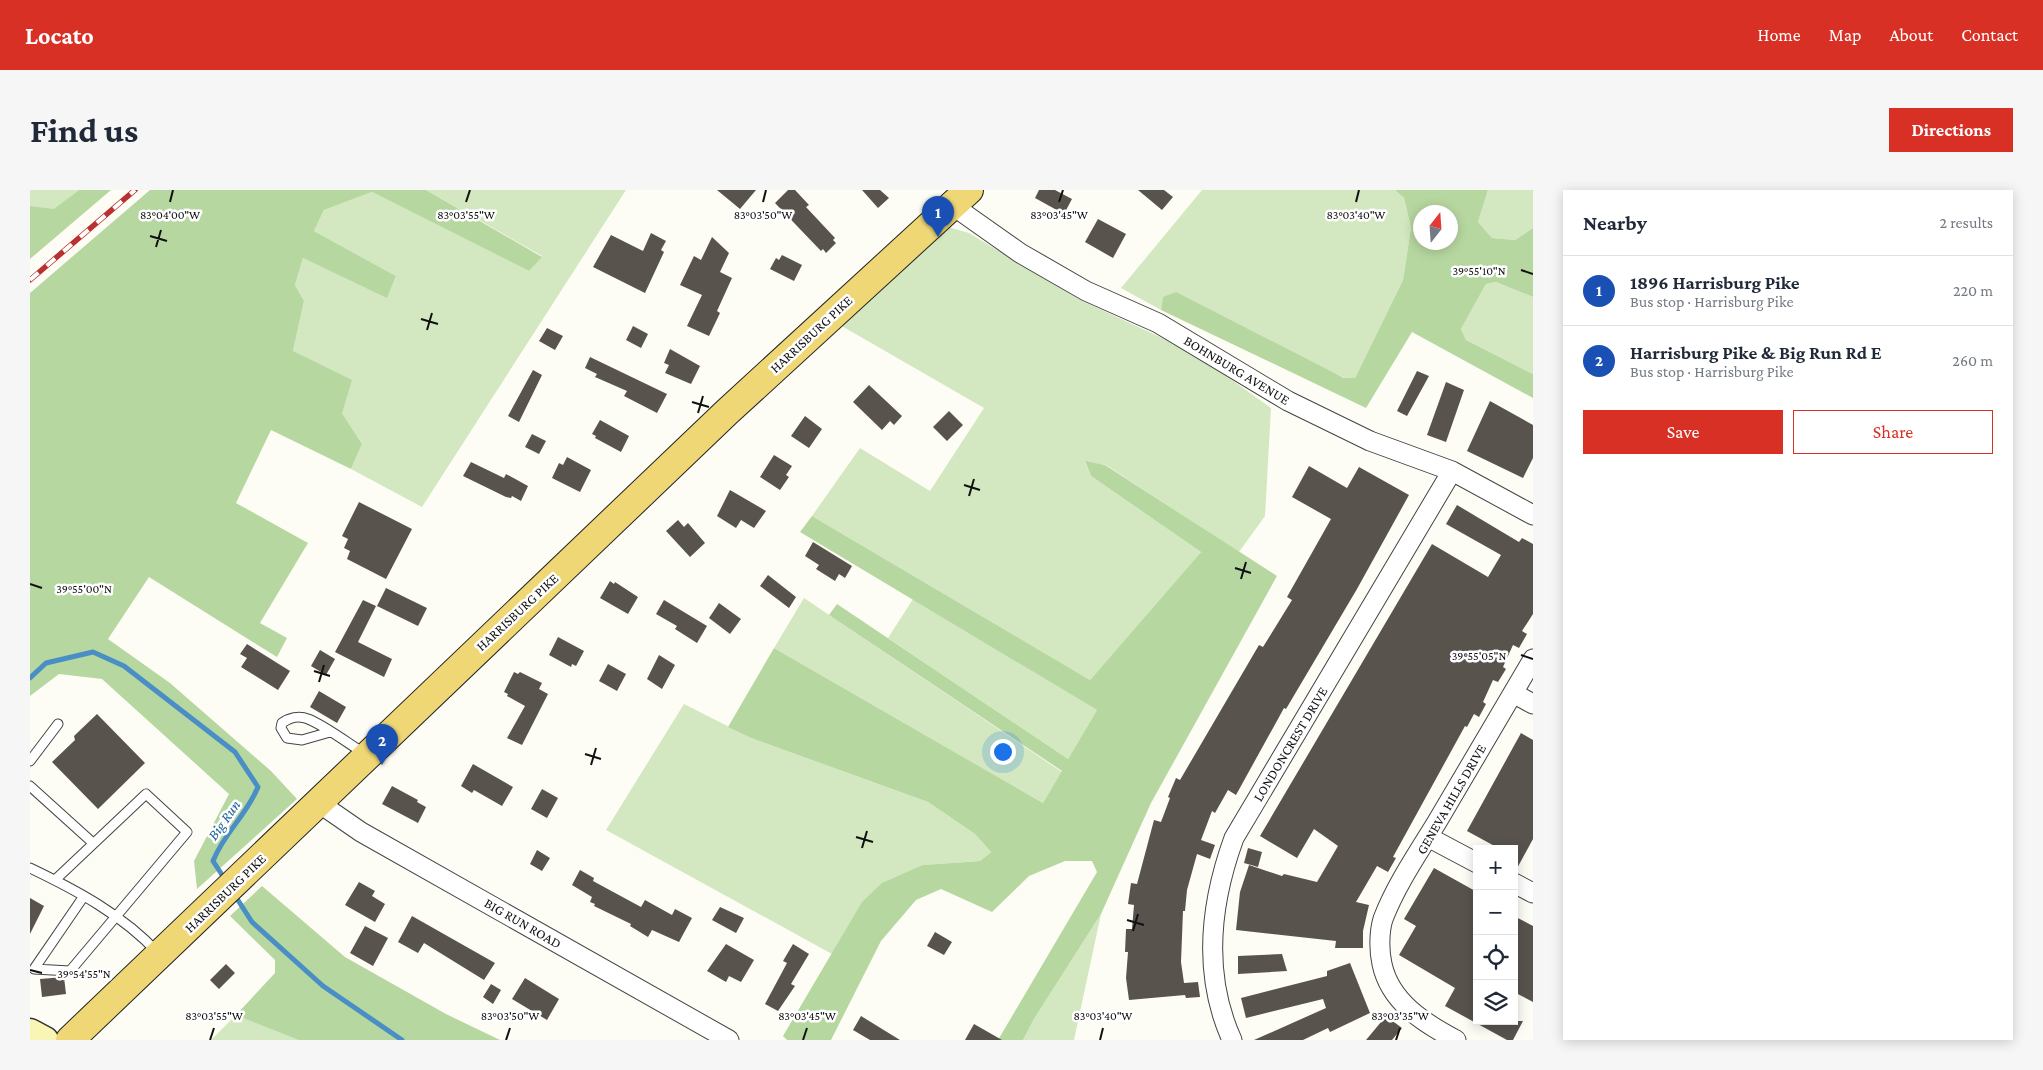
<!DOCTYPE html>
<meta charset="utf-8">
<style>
body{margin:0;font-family:"Crimson Pro",serif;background:#f6f6f7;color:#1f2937}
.controls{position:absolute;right:15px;bottom:15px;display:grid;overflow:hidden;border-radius:0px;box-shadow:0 2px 12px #0003}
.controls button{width:45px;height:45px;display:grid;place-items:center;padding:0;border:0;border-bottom:1px solid #e0e1e3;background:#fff;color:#1f2937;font:25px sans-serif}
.compass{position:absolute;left:1383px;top:15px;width:45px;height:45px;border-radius:50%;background:#fff;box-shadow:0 2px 12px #0003;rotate:17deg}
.you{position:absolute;left:972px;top:561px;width:18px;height:18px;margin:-12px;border:4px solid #fff;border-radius:50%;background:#1a73e8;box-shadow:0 0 0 8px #1a73e833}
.badge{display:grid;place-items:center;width:32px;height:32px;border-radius:50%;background:#d93025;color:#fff;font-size:16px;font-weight:700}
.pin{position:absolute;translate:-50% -41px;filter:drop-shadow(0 1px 2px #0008)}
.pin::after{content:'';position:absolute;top:26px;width:18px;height:15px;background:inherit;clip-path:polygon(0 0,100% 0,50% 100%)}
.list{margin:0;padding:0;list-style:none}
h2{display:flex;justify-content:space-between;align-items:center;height:65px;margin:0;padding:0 20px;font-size:21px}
h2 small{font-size:16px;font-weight:400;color:#747a83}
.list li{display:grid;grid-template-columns:32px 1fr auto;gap:15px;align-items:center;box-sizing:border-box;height:70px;padding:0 20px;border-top:1px solid #e0e1e3}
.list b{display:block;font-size:19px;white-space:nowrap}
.list p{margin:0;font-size:16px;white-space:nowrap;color:#747a83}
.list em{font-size:16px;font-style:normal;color:#747a83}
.actions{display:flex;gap:10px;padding:15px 20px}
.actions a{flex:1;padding:11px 0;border:1px solid #d93025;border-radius:0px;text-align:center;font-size:18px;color:#d93025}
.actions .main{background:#d93025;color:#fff}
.icon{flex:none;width:28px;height:28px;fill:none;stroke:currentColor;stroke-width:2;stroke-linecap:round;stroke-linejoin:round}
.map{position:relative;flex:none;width:1503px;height:850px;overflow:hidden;border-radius:0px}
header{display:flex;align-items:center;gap:30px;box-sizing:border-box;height:70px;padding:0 25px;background:#d93025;color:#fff}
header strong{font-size:24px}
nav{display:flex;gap:28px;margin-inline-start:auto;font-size:18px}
.intro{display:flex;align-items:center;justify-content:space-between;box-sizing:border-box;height:120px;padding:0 30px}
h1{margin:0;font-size:35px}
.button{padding:12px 22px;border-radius:0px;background:#d93025;color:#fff;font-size:18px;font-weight:700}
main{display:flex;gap:30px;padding:0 30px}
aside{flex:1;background:#fff;border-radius:0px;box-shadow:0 2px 12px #0003}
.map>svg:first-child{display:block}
</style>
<header>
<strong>Locato</strong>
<nav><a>Home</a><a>Map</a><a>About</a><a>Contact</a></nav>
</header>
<div class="intro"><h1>Find us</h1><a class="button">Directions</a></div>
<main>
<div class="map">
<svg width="1503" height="850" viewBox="0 0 1503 850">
<rect width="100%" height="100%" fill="#fefdf5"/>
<path fill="#d3e8c0" d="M 0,0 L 49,0 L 24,20 L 0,16 Z
M 396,0 L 596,0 L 392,317 L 321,279 L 332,254 L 312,223 L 263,161 L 274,111 L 265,95 L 273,68 L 357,107 L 366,86 L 284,41 L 294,20 L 342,2 L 499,81 L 512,66 Z
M 1172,0 L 1365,0 L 1374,8 L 1381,38 L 1373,90 L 1325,188 L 1315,188 L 1133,107 L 1131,120 L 1091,98 Z
M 1458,0 L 1503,0 L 1503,38 L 1485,50 L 1462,48 L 1448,32 Z
M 918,37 L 939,43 L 1048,109 L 1130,147 L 1174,170 L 1241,218 L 1235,326 L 1209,362 L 1076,275 L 1055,272 L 1061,286 L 1171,362 L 1060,490 L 782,326 L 830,258 L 900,301 L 954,218 L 810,135 Z
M 1466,92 L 1503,107 L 1503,184 L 1436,150 L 1431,139 L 1456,94 Z
M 774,408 L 1032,582 L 1013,613 L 744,458 Z
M 883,409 L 1067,520 L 1038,569 L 858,448 Z
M 654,514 L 721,548 L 898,612 L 945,644 L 961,662 L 950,671 L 893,675 L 832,713 L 802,764 L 576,640 Z
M 1071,724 L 1044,850 L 993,850 L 1004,829 Z
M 206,825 L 267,847 L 269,850 L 181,850 Z"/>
<path fill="#b7d7a0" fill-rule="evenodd" d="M 49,0 L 81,0 L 0,69 L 0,16 L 24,19 Z
M 120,0 L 396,0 L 512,67 L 499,81 L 342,2 L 294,20 L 284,41 L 366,86 L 357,108 L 273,68 L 265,95 L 274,111 L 263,161 L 322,190 L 312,223 L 332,254 L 321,279 L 241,240 L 206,313 L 278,353 L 230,433 L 257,448 L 247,467 L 119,387 L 78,449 L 140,493 L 241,581 L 267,609 L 167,699 L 164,671 L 199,604 L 72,489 L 29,484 L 0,506 L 0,103 Z
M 1365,0 L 1458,0 L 1448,32 L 1462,48 L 1485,50 L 1503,38 L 1503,107 L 1466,92 L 1456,94 L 1431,139 L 1436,150 L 1503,184 L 1503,208 L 1382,142 L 1336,218 L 1131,120 L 1133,107 L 1146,102 L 1314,188 L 1325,188 L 1373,90 L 1381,38 L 1374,8 ZM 1420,22 L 1420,52 L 1390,52 L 1390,22 Z
M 1055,271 L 1075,275 L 1247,386 L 1121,613 L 1071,724 L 1004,829 L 993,850 L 968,850 L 1067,682 L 1062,671 L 1035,671 L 999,686 L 962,722 L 911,699 L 886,710 L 851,751 L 801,850 L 757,850 L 753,846 L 832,712 L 852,693 L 893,675 L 950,671 L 961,662 L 945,644 L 898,612 L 721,548 L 698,537 L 744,458 L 1013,613 L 1032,581 L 799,425 L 807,414 L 1038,569 L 1067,520 L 770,342 L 782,326 L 1060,490 L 1171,362 L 1061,286 Z
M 232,696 L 315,767 L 416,824 L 470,850 L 269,850 L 206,825 L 245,783 L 245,770 L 200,726 Z"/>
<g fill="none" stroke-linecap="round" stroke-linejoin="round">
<path stroke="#498ec5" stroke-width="5" d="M 0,488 L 16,473 L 63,462 L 94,476 L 205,562 L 228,597 C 216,626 194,643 183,671 L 196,691
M 204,704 L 222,732 L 293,796 L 372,850"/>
</g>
<path fill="#59534e" d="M 687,0 L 726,0 L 710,19 Z
M 758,0 L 765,0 L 779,15 L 776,17 L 805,48 L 803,50 L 806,53 L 796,63 L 793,59 L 791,61 L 745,13 Z
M 832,0 L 850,0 L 859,8 L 848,18 Z
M 1009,0 L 1025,0 L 1042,9 L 1034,24 L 1005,8 Z
M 1108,0 L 1134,0 L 1143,7 L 1132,20 Z
M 1068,29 L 1096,44 L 1083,68 L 1055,52 Z
M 621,43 L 636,51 L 631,60 L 634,62 L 615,103 L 563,77 L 581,45 L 613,61 Z
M 682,47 L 699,63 L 690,82 L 702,88 L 687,121 L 690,123 L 679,146 L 657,136 L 672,105 L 650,95 L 664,66 L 671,70 Z
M 752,65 L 772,75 L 764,91 L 740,79 L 746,68 L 749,70 Z
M 603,136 L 618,144 L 611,158 L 596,150 Z
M 517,138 L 533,146 L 525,160 L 509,151 Z
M 640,159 L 670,176 L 661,194 L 635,183 L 639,175 L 634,173 Z
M 560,167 L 637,204 L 627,223 L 594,206 L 597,201 L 565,187 L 567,184 L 555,178 Z
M 503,180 L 512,185 L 489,232 L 478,226 Z
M 1387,181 L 1399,186 L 1377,226 L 1367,221 Z
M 1416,192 L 1434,200 L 1416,252 L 1397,245 Z
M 839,195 L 872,226 L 864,235 L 860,231 L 852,240 L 823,212 Z
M 1460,211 L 1503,235 L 1503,268 L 1493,288 L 1437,261 Z
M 919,221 L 933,235 L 917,251 L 903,237 Z
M 775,226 L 792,239 L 779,258 L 761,246 Z
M 570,230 L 599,246 L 591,262 L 565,248 L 566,246 L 562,244 Z
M 502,244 L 516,251 L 509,264 L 495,257 Z
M 744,265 L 762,276 L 756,285 L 759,287 L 750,300 L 730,287 Z
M 537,267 L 561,280 L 550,302 L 522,288 L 529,273 L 533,275 Z
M 441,272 L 474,288 L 476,284 L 498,296 L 491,311 L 482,306 L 481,308 L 476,307 L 433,286 Z
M 1279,276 L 1317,298 L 1329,277 L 1379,305 L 1327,399 L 1256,519 L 1254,518 L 1206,605 L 1198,600 L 1185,623 L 1182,621 L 1171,650 L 1185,655 L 1180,669 L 1167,664 L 1157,700 L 1155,721 L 1153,721 L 1151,772 L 1154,793 L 1168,792 L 1170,807 L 1156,808 L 1155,805 L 1099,810 L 1096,788 L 1098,762 L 1095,762 L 1096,739 L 1102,739 L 1104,715 L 1098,714 L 1101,693 L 1107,694 L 1124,630 L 1131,632 L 1140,608 L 1138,607 L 1146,588 L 1150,590 L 1229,455 L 1233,457 L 1262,410 L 1257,407 L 1301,329 L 1262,307 Z
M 700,300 L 736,321 L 724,338 L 711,330 L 706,338 L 687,326 Z
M 329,312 L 382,339 L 356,389 L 317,369 L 320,361 L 314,358 L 318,349 L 312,346 Z
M 1427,315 L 1489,352 L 1492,348 L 1503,354 L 1503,424 L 1492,441 L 1497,444 L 1489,458 L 1483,455 L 1473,477 L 1476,479 L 1468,492 L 1463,490 L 1453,512 L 1456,514 L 1449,527 L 1444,524 L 1437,537 L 1435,536 L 1363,667 L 1366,668 L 1358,682 L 1347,676 L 1326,712 L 1339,715 L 1333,741 L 1333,758 L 1305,758 L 1306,751 L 1206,740 L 1210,702 L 1219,675 L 1252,686 L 1254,684 L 1287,692 L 1308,656 L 1284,639 L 1267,668 L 1230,646 L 1402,354 L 1458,387 L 1471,365 L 1416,334 Z
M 648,330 L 654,337 L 658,333 L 675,353 L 660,367 L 636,341 Z
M 783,352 L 822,376 L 815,388 L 809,384 L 805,391 L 786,379 L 789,375 L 775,366 Z
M 738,385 L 766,407 L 759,418 L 730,396 Z
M 580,391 L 584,394 L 585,392 L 608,407 L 598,424 L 570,408 Z
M 356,398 L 397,418 L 388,436 L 347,416 Z
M 333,410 L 346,416 L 328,452 L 362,469 L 354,487 L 305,462 Z
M 634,410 L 677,436 L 667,453 L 645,439 L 647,436 L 626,424 Z
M 689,413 L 711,429 L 700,444 L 679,428 Z
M 528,447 L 554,461 L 546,476 L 542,474 L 541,477 L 519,465 Z
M 217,454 L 260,481 L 248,500 L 211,477 L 217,468 L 210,464 Z
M 290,460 L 305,469 L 296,485 L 281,476 Z
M 629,465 L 645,475 L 632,499 L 617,489 Z
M 578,474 L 596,484 L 587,501 L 569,491 Z
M 484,482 L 488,484 L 490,482 L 512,493 L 509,499 L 518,504 L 492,555 L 477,548 L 495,516 L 477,506 L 478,504 L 474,502 Z
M 289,501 L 316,517 L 307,533 L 280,517 Z
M 67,524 L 115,573 L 68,619 L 22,572 L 45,550 L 44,546 Z
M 1491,543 L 1503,550 L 1503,649 L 1485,682 L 1484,659 L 1470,659 L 1437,641 Z
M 443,574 L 483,597 L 472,616 L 444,600 L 442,603 L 431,596 Z
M 362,596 L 388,610 L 387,612 L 396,617 L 388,633 L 352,614 Z
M 512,599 L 528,608 L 517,628 L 501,619 Z
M 1218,658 L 1232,662 L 1228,677 L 1214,673 Z
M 507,660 L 520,668 L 512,681 L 500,674 Z
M 1404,678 L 1447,702 L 1447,831 L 1493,831 L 1483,850 L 1477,850 L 1415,816 L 1425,798 L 1369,765 L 1386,736 L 1374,729 Z
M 550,680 L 564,688 L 563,691 L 611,717 L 615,710 L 642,725 L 645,719 L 662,728 L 649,752 L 622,740 L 618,747 L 600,736 L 601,734 L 564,716 L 565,714 L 560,712 L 562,707 L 542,695 Z
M 329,692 L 345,701 L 342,706 L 355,714 L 345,732 L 315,715 Z
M 0,708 L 14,716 L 0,744 Z
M 690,717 L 714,728 L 706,743 L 682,730 Z
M 382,726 L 465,773 L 454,790 L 394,753 L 388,763 L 368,752 Z
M 1484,726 L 1503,736 L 1503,812 L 1484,802 Z
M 335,736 L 358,748 L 343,776 L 320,763 Z
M 905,742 L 922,752 L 914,765 L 897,756 Z
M 696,754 L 724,770 L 711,792 L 699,786 L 696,792 L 677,781 Z
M 763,754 L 779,764 L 761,794 L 765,796 L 748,821 L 735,814 L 757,773 L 753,771 Z
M 1252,764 L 1257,781 L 1208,784 L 1208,766 Z
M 1320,773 L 1340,823 L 1300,842 L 1298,838 L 1273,850 L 1224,850 L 1296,818 L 1293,809 L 1216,828 L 1211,808 L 1297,786 L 1297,781 Z
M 196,774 L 205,783 L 189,799 L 180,790 Z
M 34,787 L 36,804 L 12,807 L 10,789 Z
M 495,788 L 529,809 L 517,830 L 482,809 Z
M 461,794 L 471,800 L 463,814 L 453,807 Z
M 831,826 L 870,850 L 840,850 L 823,840 Z
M 1356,826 L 1372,838 L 1362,850 L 1336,850 Z
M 944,834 L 972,850 L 935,850 Z"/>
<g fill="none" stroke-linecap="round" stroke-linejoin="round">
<g stroke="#444" stroke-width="11">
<path id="lane" d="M 300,542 L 272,550 L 257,548 L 251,538 L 252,533 C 259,528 269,525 278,529 C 294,535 319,554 335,564
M 0,571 L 28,534
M 0,596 L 63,653
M 0,678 C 46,700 93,725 128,763
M 25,690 L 116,604 L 157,642 L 40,781 L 4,779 L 54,706"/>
</g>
<g stroke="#444" stroke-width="21">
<path id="street" d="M 922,15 L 990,63 L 1056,101 L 1128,133 L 1258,211 L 1340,251 L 1422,281 L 1503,325
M 1483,503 L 1503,514
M 289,613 L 331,642 L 699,850
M 1398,647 L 1447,673
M 1484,693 L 1503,703
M 1202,850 C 1172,784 1180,714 1204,648 L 1422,281
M 1426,850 C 1394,833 1360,812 1352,774 C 1349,761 1349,742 1353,729 C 1366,695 1388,663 1407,632 C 1439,578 1471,524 1503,469"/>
</g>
<g stroke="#333" stroke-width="29">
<path id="secondary" d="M 0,842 L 15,850"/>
</g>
<g stroke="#222" stroke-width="30">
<path id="primary" d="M 40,850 L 697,222 L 939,0"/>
</g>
<use href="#lane" stroke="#fff" stroke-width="9"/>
<use href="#street" stroke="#fff" stroke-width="19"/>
<use href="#secondary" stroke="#f9f5b5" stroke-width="26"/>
<use href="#primary" stroke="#efd775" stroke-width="28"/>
<g stroke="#b93131" stroke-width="5.5">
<path id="rail" d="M 0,90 L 105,0"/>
</g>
<use href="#rail" stroke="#fff" stroke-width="4" stroke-dasharray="11" stroke-linecap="butt"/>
</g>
<path fill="none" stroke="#111" stroke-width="2" d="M 140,12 L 143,0M 436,12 L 440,0M 733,12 L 736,0M 1029,12 L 1033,0M 1326,12 L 1329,0M 120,46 L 137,51M 126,57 L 131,40M 1491,80 L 1503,84M 391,129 L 408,134M 397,140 L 402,123M 662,212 L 679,217M 668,223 L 673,206M 934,295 L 950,300M 939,306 L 944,289M 1205,378 L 1221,383M 1211,389 L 1216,372M 0,394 L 12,398M 1491,465 L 1503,469M 284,481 L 300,486M 289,492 L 294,475M 555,564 L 571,569M 561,575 L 566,558M 826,647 L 843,652M 832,658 L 837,641M 1097,730 L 1114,735M 1103,741 L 1108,724M 0,780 L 12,783M 180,850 L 184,838M 476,850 L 480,838M 773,850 L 777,838M 1070,850 L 1073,838M 1366,850 L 1370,838"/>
<g text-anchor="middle" stroke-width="5" stroke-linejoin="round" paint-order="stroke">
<g font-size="14" fill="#111" stroke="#fff">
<text transform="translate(781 144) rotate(-43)" y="5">HARRISBURG PIKE</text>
<text transform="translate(1207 180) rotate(31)" y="5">BOHNBURG AVENUE</text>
<text transform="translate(487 422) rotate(-43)" y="5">HARRISBURG PIKE</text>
<text transform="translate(1260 554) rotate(-59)" y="5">LONDONCREST DRIVE</text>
<text transform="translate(1421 609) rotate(-60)" y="5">GENEVA HILLS DRIVE</text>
<text transform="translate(195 703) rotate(-44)" y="5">HARRISBURG PIKE</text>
<text transform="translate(493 733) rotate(30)" y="5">BIG RUN ROAD</text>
</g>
<g font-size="15" font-style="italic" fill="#21619c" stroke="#fff">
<text transform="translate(194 630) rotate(-55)" y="5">Big Run</text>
</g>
</g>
<g font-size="12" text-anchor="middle" fill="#111" stroke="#fff" stroke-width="5" stroke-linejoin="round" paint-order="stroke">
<text x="140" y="29">83°04'00"W</text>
<text x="436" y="29">83°03'55"W</text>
<text x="733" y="29">83°03'50"W</text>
<text x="1029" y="29">83°03'45"W</text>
<text x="1326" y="29">83°03'40"W</text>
<text x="1449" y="85">39°55'10"N</text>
<text x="54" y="403">39°55'00"N</text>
<text x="1449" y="470">39°55'05"N</text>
<text x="54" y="788">39°54'55"N</text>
<text x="184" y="830">83°03'55"W</text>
<text x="480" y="830">83°03'50"W</text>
<text x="777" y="830">83°03'45"W</text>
<text x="1073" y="830">83°03'40"W</text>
<text x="1370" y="830">83°03'35"W</text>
</g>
</svg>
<div class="controls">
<button>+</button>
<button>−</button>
<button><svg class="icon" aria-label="locate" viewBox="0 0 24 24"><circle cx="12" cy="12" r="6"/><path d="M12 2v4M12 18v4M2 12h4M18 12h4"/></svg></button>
<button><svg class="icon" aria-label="layers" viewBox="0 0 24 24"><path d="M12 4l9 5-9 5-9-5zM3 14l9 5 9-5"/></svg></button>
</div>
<svg class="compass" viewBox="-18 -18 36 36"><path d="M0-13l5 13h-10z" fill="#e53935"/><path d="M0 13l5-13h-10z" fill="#747a83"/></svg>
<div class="you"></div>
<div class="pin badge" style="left:908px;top:47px;background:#1a4fb4">1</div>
<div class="pin badge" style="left:352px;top:575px;background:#1a4fb4">2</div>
</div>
<aside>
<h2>Nearby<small>2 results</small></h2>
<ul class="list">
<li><span class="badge" style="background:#1a4fb4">1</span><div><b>1896 Harrisburg Pike</b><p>Bus stop · Harrisburg Pike</p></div><em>220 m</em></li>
<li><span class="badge" style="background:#1a4fb4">2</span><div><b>Harrisburg Pike &amp; Big Run Rd E</b><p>Bus stop · Harrisburg Pike</p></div><em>260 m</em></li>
</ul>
<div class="actions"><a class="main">Save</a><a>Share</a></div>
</aside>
</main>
